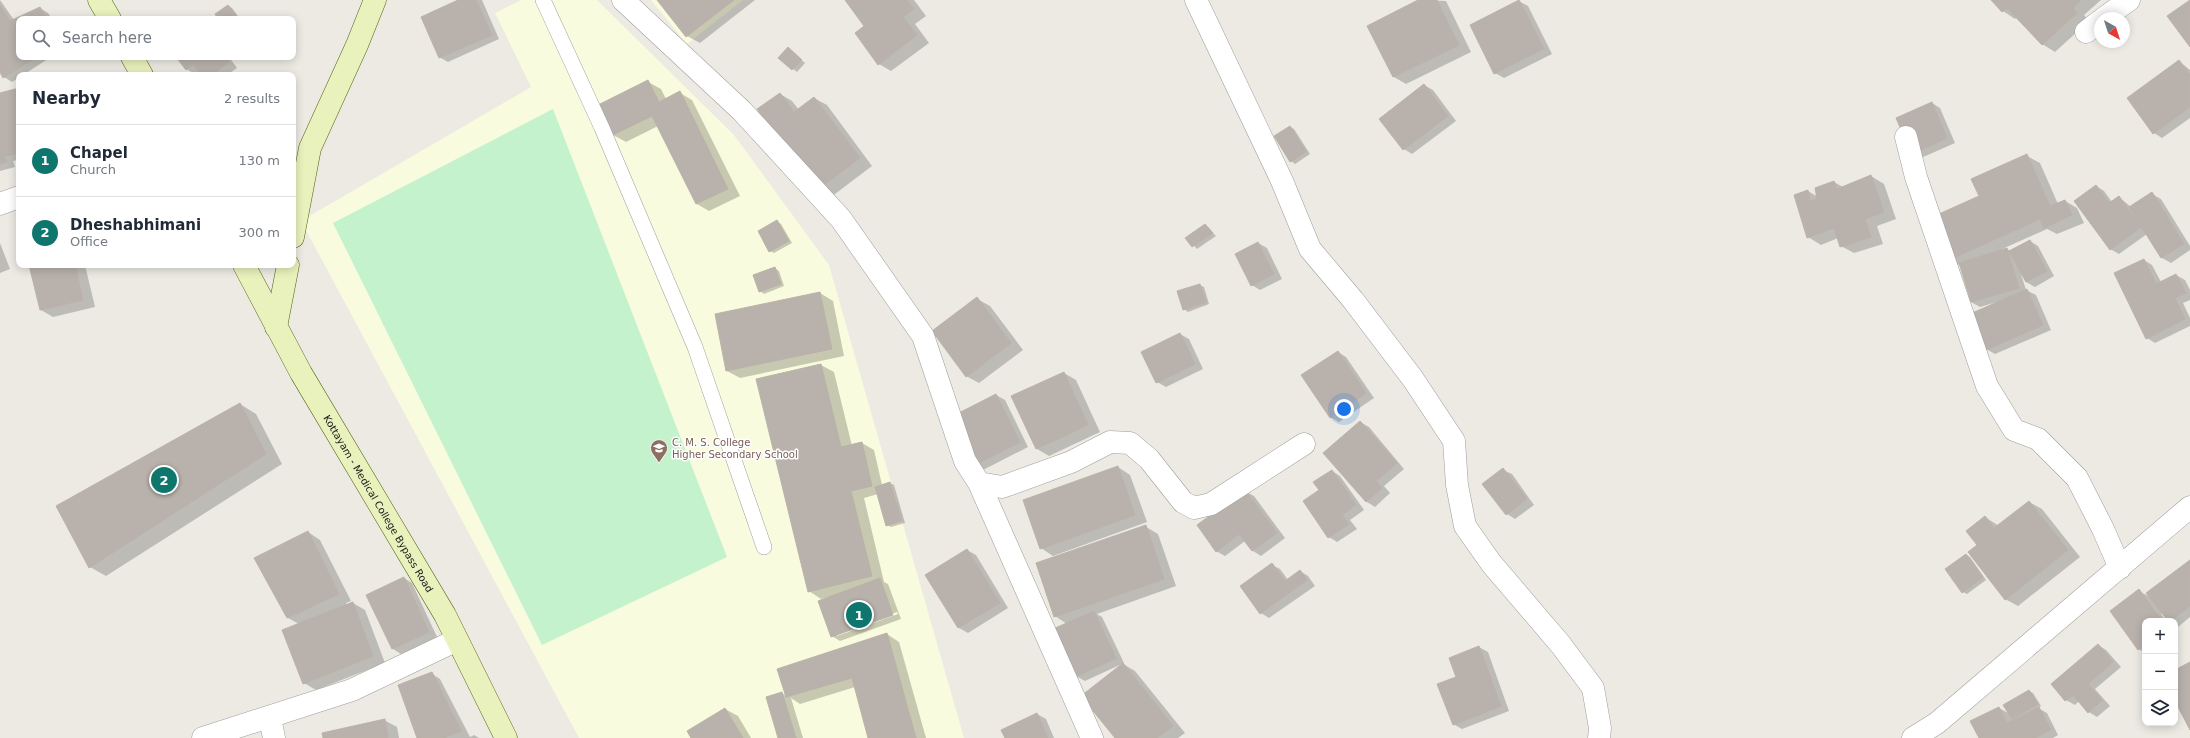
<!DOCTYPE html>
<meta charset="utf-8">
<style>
body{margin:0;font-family:"DejaVu Sans",sans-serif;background:#f2f2f3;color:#1f2937}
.controls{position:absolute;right:12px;bottom:12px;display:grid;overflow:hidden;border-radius:8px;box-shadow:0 2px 10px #0003}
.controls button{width:36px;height:36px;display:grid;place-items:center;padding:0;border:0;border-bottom:1px solid #e0e1e3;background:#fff;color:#1f2937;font:20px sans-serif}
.compass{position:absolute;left:2094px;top:12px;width:36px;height:36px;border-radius:50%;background:#fff;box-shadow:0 2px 10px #0003;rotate:141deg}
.you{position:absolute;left:1344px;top:409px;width:14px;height:14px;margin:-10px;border:3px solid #fff;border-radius:50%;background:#1a73e8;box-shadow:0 0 0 6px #1a73e833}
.badge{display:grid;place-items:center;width:26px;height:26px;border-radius:50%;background:#0f766e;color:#fff;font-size:13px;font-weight:700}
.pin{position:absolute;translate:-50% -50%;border:2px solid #fff;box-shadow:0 1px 4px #0006}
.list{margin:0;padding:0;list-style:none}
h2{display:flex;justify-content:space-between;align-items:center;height:52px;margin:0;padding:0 16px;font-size:17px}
h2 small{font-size:13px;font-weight:400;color:#747a83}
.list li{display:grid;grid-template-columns:26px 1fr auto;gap:12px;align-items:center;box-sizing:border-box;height:72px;padding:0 16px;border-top:1px solid #e0e1e3}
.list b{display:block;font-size:15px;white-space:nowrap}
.list p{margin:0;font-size:13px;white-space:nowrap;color:#747a83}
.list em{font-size:13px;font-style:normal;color:#747a83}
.icon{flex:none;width:22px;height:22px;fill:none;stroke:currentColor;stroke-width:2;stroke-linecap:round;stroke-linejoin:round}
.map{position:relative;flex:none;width:2190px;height:738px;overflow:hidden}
.search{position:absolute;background:#fff;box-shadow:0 2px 10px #0003;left:16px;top:16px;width:280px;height:44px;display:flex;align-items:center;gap:10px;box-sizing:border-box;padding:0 14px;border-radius:8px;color:#747a83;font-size:15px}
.panel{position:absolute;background:#fff;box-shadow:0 2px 10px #0003;left:16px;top:72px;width:280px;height:196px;border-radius:8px}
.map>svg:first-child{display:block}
</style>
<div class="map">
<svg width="2190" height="738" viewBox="0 0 2190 738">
<rect width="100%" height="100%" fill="#eceae3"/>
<path fill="#f8fbdd" d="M 521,0 L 597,0 L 734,135 L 829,265 L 964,738 L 579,738 L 301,221 L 531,87 L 495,13 Z
M 651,0 L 743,0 L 687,44 Z"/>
<path fill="#c4f2cc" d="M 553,109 L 727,557 L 542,645 L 333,223 Z"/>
<path fill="#0003" fill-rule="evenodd" d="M 0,0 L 14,20 L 40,8 L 48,13 L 52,19 L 19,19 L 19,57 L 51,57 L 23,75 L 19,75 L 19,78 L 12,82 L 4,77 L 0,70 Z
M 461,0 L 482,0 L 499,39 L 448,62 L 439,57 Z
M 659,0 L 755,0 L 700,43 L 687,36 Z
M 846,0 L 914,0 L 926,16 L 915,24 L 929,43 L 891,71 L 879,64 L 865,26 Z
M 1421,0 L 1446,1 L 1471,52 L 1406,84 L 1394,77 L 1368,26 Z
M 1992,0 L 2101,0 L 2084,15 L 2089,21 L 2055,52 L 2042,44 L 2017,17 L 2015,19 L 2003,11 Z
M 1519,1 L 1528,6 L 1552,54 L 1504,78 L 1495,73 Z
M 228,6 L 232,8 L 240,19 L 220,19 Z
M 788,48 L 805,63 L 797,72 L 780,58 Z
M 177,57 L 229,57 L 237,68 L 227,75 L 203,75 L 200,71 L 195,74 L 186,69 Z
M 2179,61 L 2190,70 L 2190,118 L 2162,138 L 2154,133 Z
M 87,73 L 92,75 L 78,75 Z
M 648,82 L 661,89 L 666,99 L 680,93 L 692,100 L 740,196 L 709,211 L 697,204 L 658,126 L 626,142 L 613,135 Z
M 1424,85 L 1433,90 L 1456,121 L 1412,154 L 1404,149 L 1380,119 Z
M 19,89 L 19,160 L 13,161 L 15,167 L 0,171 L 0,94 Z
M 780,94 L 792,101 L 799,110 L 814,98 L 827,105 L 872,166 L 831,197 L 818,189 Z
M 1932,103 L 1940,108 L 1955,143 L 1921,158 L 1913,153 Z
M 1290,127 L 1294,129 L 1310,154 L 1295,164 L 1291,161 Z
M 2027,156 L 2040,163 L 2058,204 L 2065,201 L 2077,208 L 2084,223 L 2057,234 L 2047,229 L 2000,250 L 2007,249 L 2011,251 L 2030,241 L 2038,246 L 2054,276 L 2035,287 L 2026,282 L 2021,274 L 2026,290 L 2036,295 L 2051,330 L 1995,354 L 1986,349 L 1997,302 L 1980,307 L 1971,302 L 1961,266 L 1949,259 L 1980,197 Z
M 1871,176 L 1884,184 L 1896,219 L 1877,226 L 1883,244 L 1854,253 L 1841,246 L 1838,238 L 1821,245 L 1808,237 L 1808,191 L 1818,197 L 1834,182 L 1843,187 Z
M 2096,186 L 2104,191 L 2112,202 L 2119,197 L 2131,207 L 2152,194 L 2161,199 L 2190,246 L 2190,250 L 2171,263 L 2162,258 L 2147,234 L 2119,254 L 2110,249 Z
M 777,221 L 781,224 L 792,243 L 774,253 L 770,251 Z
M 1205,225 L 1216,236 L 1197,249 L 1187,238 Z
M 0,243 L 10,269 L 0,273 Z
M 1258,243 L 1267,248 L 1282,279 L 1260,290 L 1252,285 Z
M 2144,260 L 2152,265 L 2161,282 L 2176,275 L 2185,280 L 2190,290 L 2190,300 L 2183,303 L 2190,318 L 2190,326 L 2155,343 L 2147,338 Z
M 30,265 L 85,265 L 95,307 L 53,317 L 41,310 Z
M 775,268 L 779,271 L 784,286 L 764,294 L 760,291 Z
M 1200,285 L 1204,287 L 1209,304 L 1188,312 L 1184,309 Z
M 820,293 L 833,301 L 844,356 L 740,378 L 727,371 Z
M 977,299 L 990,306 L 1023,350 L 979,383 L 966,376 Z
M 1180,334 L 1189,339 L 1203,369 L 1166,387 L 1157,382 Z
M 1338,352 L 1346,357 L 1374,398 L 1339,422 L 1330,417 Z
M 821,365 L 834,372 L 852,446 L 862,443 L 874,450 L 882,485 L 890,483 L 894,485 L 905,523 L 891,527 L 887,525 L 878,494 L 864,498 L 884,582 L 888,584 L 901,619 L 840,641 L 832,636 L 829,597 L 821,599 L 809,591 L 758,380 ZM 897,612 L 898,614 L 837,636 L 837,634 Z
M 1064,373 L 1076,380 L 1100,432 L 1049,456 L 1037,449 Z
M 996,395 L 1005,400 L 1028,447 L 983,470 L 974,465 Z
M 240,404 L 256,414 L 282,464 L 106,576 L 90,567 Z
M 1360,422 L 1369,427 L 1404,469 L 1384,486 L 1390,493 L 1375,507 L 1367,502 L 1325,453 Z
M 1118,467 L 1130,475 L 1147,522 L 1053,556 L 1041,548 Z
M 1503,470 L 1512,474 L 1534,505 L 1515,519 L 1507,514 Z
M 1332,471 L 1340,476 L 1364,510 L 1350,520 L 1357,529 L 1337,542 L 1329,537 L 1320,491 Z
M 1245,491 L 1254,496 L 1285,538 L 1261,556 L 1253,551 L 1245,541 L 1225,556 L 1216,551 Z
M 2029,502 L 2042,509 L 2080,557 L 2018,606 L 2005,599 L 1978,545 L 1985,517 L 1999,526 Z
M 1146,527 L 1158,534 L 1176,586 L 1097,614 L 1102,617 L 1124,663 L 1085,681 L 1076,676 L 1067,624 L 1055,616 Z
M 308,532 L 320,540 L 351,601 L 346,603 L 347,605 L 353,603 L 365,610 L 385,663 L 316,690 L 304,683 L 299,624 L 288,618 L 255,558 Z
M 967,550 L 976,555 L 1008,608 L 968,633 L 959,628 L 927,575 Z
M 1966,555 L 1970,557 L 1986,580 L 1967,594 L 1963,592 Z
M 2190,561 L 2190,617 L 2178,627 L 2175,625 L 2175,621 L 2169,621 L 2162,612 L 2161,614 L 2166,621 L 2145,621 L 2145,653 L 2139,649 L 2139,591 L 2150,597 Z
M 1272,565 L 1280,569 L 1288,580 L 1300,571 L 1308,576 L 1315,586 L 1269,618 L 1261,613 Z
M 404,578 L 412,583 L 437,637 L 401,654 L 393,649 Z
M 887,634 L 899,642 L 926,738 L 869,738 L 855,687 L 800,704 L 791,698 L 803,738 L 779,738 L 782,693 L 787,696 Z
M 2098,645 L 2106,650 L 2121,667 L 2095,689 L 2110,706 L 2097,717 L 2089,712 L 2079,701 L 2075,705 L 2066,700 Z
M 1479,647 L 1488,652 L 1509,711 L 1462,729 L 1453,724 L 1457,678 Z
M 1123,664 L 1135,671 L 1185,733 L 1178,738 L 1116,738 Z
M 432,674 L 440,679 L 470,737 L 474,735 L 479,738 L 418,738 Z
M 2029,691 L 2033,693 L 2041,706 L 2038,708 L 2047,713 L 2058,735 L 2053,738 L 1980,738 L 1999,708 L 2010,714 Z
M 725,709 L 738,716 L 751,738 L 693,738 Z
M 1037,714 L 1046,719 L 1054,738 L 1006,738 Z
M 384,720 L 397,727 L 399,738 L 324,738 Z"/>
<path fill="#b9b2ac" stroke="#bcb2a7" d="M 458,0 L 476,0 L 492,35 L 439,58 L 421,17 Z
M 657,0 L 734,0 L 686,37 Z
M 845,0 L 907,0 L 914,9 L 903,17 L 917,35 L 878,65 L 855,33 L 864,26 Z
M 1418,0 L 1437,0 L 1459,45 L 1393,77 L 1367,26 Z
M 1519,0 L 1544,49 L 1494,74 L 1470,25 Z
M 1991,0 L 2081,0 L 2073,8 L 2077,13 L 2042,45 L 2007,8 L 2002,12 Z
M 2190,0 L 2190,47 L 2167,16 Z
M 0,5 L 19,35 L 19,57 L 32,57 L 33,59 L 3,78 L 0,72 Z
M 228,5 L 239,19 L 218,19 L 215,14 Z
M 40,7 L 47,19 L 19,19 L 19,35 L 10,21 Z
M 788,47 L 802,60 L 792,70 L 778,58 Z
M 176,57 L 225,57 L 229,62 L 212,75 L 201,75 L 193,64 L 186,70 Z
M 2179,60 L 2190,75 L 2190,107 L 2153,134 L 2127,98 Z
M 648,80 L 659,102 L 680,91 L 728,189 L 696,204 L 652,116 L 613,135 L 598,105 Z
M 1424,84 L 1448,116 L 1403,150 L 1379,119 Z
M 19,88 L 19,144 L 17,145 L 19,153 L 5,156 L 7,162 L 0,164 L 0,93 Z
M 780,93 L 794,112 L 814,97 L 860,158 L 817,190 L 757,109 Z
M 1932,102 L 1947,138 L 1912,154 L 1896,118 Z
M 1290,126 L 1306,152 L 1290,162 L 1274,136 Z
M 2027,154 L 2050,206 L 2065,200 L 2072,215 L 2044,228 L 2040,219 L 1949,260 L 1930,218 L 1979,196 L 1971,179 Z
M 1871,175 L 1884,212 L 1865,219 L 1871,237 L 1840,247 L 1834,228 L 1807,238 L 1794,195 L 1808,190 L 1810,201 L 1817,199 L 1815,188 L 1834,181 L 1837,189 Z
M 2096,185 L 2109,203 L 2119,196 L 2141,227 L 2110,250 L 2074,201 Z
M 2152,192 L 2184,244 L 2161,258 L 2129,207 Z
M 777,220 L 789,241 L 769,252 L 758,231 Z
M 1205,224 L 1213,233 L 1192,247 L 1185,238 Z
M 2030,240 L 2047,271 L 2026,282 L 2009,251 Z
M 1258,242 L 1274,274 L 1251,286 L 1235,254 Z
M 2007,248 L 2019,288 L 1971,302 L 1959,263 Z
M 2144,259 L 2156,284 L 2176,274 L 2186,293 L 2175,298 L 2185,319 L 2146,339 L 2114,273 Z
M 29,265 L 75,265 L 83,300 L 40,310 Z
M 775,267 L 781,284 L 759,292 L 753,275 Z
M 1200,284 L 1206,302 L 1183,310 L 1177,291 Z
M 2027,289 L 2043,325 L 1986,350 L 1970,314 Z
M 820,292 L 832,349 L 726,371 L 715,314 Z
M 977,297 L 1011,343 L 966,377 L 932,331 Z
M 1180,333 L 1195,364 L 1156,383 L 1141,352 Z
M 1338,351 L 1366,393 L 1330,418 L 1301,375 Z
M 821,364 L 841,447 L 862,442 L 872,486 L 851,491 L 872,576 L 808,592 L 756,379 Z
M 1064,372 L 1088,425 L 1036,449 L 1011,396 Z
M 996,394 L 1020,442 L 973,466 L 949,418 Z
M 240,403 L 266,454 L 89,568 L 56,506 Z
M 1360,421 L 1397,463 L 1376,481 L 1382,488 L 1366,502 L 1323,453 Z
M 1118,466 L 1135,515 L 1040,549 L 1023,500 Z
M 1503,468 L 1527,499 L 1506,515 L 1482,484 Z
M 1332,470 L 1356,505 L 1342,515 L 1349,524 L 1328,538 L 1303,501 L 1319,490 L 1313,482 Z
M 890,482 L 902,521 L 886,526 L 875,487 Z
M 1245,490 L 1277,533 L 1252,551 L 1239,534 L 1216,552 L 1197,525 Z
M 2029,501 L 2068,550 L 2005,600 L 1968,552 L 1977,545 L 1966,531 L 1985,516 L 1994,528 Z
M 1146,525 L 1164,579 L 1054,617 L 1036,563 Z
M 308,531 L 339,594 L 287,618 L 254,558 Z
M 967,549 L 1000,603 L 958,628 L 925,575 Z
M 1966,554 L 1983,577 L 1962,593 L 1945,569 Z
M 2190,560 L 2190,606 L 2171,621 L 2168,621 L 2146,593 Z
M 1272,563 L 1285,581 L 1300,570 L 1307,580 L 1260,614 L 1240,586 Z
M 404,577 L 429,632 L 392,649 L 366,595 Z
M 880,578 L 893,615 L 831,637 L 818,601 Z
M 2139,589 L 2162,621 L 2145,621 L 2145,645 L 2138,650 L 2110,611 Z
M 353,602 L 373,656 L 303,684 L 282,630 Z
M 1094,611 L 1116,658 L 1075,677 L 1053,629 Z
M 887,633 L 916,738 L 868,738 L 852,678 L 786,697 L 777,669 Z
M 2098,644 L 2113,662 L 2088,684 L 2102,700 L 2088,713 L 2073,695 L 2065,701 L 2051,684 Z
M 1479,646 L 1501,706 L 1453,725 L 1437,684 L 1456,677 L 1449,658 Z
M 2190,662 L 2190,730 L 2175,701 L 2175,670 Z
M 1123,663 L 1173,726 L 1157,738 L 1115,738 L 1081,696 Z
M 432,672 L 461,731 L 443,738 L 417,738 L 398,685 Z
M 2029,690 L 2038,704 L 2012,719 L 2003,705 Z
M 782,692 L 796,738 L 778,738 L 766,697 Z
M 1999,707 L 2007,723 L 2039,707 L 2051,730 L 2035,738 L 1979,738 L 1970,721 Z
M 725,708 L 743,738 L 691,738 L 687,731 Z
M 1037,713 L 1048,738 L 1005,738 L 1001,730 Z
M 385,719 L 388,738 L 323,738 L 322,733 Z"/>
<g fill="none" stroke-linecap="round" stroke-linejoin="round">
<g stroke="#9d9d9d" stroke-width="16">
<path id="service" d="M 543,0 L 602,128 L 695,347 L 764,547"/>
</g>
<g stroke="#9d9d9d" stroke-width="23">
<path id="minor" d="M 623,0 L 742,111 L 841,219 L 923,336 L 965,461 L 979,483 L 1002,487 L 1071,462 L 1110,442 L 1130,443 L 1149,459 L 1183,502 L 1194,508 L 1211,504 L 1304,444
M 1196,0 L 1282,181 L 1310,249 L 1353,300 L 1413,379 L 1454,441 L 1457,485 L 1465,526 L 1491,563 L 1561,645 L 1593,688 L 1600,728 L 1599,738
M 2104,18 L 2129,0
M 2086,32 L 2100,21
M 1906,137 L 1916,177 L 1987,386 L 2014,430 L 2038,439 L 2077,478 L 2103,529 L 2120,568
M 0,204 L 19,197
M 979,483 L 1092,738
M 270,718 L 274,738
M 203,738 L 352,690 L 457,640
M 1913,738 L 1937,723 L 2190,507"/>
</g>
<g stroke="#536511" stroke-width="23">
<g id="secondary">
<path d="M 99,0 L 110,19"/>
<path d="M 132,57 L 142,75"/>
<path d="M 293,237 L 310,148 L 357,45 L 375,0"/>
<path id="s1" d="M 244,265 L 301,373 L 445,615 L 506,738"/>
<path d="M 276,327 L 288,265"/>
</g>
</g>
<use href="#service" stroke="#fff" stroke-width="15"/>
<use href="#minor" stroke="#fff" stroke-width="22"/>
<use href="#secondary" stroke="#e9f1bc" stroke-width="22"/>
</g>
<defs>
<g id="school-pin" transform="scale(0.9)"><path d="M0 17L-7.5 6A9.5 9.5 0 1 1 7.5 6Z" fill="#8d6e63" stroke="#fff"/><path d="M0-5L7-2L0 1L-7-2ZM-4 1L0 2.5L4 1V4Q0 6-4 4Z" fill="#fff"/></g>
</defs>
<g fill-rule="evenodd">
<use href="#school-pin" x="659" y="448"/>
</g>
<g text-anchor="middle" stroke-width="3" stroke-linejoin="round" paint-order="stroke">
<g font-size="10" fill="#785e54" stroke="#fff" text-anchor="start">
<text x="672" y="446">C. M. S. College<tspan x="672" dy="12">Higher Secondary School</tspan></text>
</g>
<g font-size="10" fill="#1c1c1c" stroke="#fff">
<text dy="4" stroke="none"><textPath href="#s1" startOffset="274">Kottayam - Medical College Bypass Road</textPath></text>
</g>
</g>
</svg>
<div class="controls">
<button>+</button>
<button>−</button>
<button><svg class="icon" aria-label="layers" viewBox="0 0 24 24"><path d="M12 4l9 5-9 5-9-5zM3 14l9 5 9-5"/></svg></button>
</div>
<svg class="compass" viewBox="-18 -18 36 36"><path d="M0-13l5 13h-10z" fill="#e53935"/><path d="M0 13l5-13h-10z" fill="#747a83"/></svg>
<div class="you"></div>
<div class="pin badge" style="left:859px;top:615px">1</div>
<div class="pin badge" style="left:164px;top:480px">2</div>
<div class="search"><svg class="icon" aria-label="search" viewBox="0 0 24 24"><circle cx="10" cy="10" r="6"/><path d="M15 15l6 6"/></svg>Search here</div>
<section class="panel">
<h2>Nearby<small>2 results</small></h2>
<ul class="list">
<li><span class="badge">1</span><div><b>Chapel</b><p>Church</p></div><em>130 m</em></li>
<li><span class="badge">2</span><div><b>Dheshabhimani</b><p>Office</p></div><em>300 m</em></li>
</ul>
</section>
</div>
